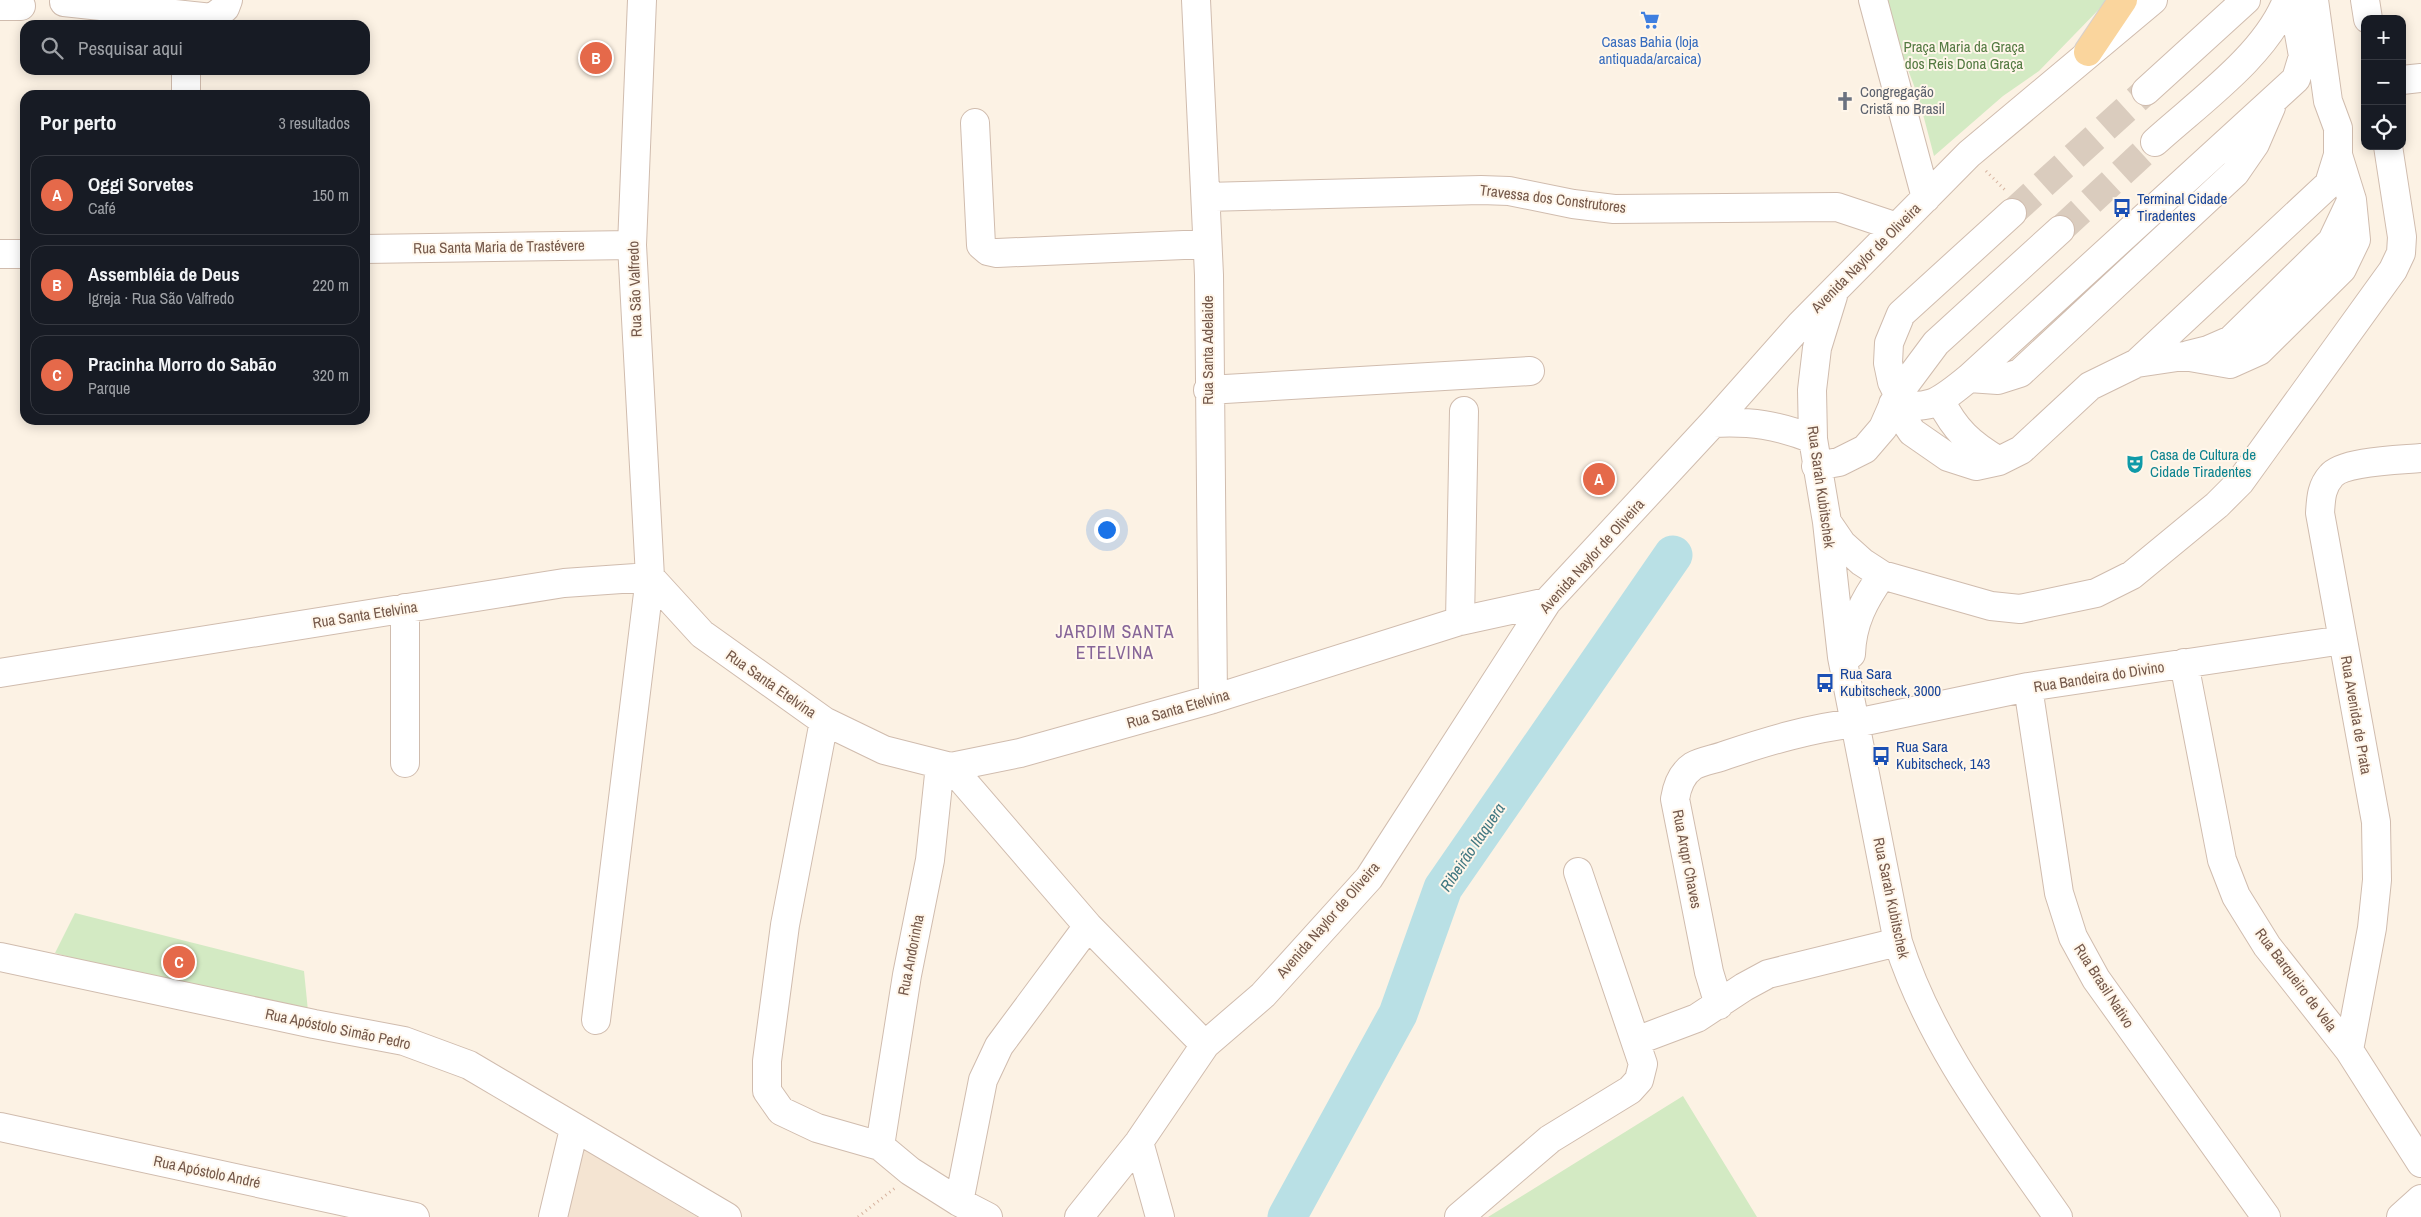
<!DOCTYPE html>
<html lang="pt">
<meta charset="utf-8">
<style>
body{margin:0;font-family:"Archivo Narrow",sans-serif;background:#242831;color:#f1f3f6}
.controls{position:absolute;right:15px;top:15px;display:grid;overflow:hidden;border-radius:10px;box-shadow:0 2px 12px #0003}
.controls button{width:45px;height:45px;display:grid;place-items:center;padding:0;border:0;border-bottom:1px solid #363941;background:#171b24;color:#f1f3f6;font:25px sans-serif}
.you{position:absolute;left:1106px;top:529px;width:18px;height:18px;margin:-12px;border:4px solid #fff;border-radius:50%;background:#1a73e8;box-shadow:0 0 0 8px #1a73e833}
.badge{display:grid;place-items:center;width:32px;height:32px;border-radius:50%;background:#e5694a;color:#fff;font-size:16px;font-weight:700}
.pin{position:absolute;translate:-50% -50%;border:2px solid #fff;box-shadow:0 1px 5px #0006}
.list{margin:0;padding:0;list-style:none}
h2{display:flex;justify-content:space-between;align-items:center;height:65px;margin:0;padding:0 20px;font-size:21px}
h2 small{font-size:16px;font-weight:400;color:#9ea1a6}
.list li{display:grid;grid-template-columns:32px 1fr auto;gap:15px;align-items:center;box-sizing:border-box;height:80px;margin:0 10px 10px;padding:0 10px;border:1px solid #363941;border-radius:15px}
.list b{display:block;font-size:19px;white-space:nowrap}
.list p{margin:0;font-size:16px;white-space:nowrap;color:#9ea1a6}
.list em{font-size:16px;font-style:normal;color:#9ea1a6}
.icon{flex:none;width:28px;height:28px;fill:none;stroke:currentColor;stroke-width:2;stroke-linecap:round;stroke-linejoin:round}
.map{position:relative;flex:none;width:2421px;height:1217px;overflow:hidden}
.search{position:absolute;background:#171b24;box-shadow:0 2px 12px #0003;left:20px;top:20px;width:350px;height:55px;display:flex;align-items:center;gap:12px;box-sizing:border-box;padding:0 18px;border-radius:15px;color:#9ea1a6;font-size:19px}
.panel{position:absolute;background:#171b24;box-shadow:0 2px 12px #0003;left:20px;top:90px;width:350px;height:335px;border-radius:15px}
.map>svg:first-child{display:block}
</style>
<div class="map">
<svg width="2421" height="1217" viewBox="0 0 2421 1217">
<rect width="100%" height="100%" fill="#fcf2e4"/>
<path fill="#f4e4d2" d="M 579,1142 L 648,1188 L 697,1217 L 562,1217 Z"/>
<path fill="#d3eac3" d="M 1882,0 L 2108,0 L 2039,71 L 2003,96 L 1934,156 L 1919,99 Z
M 75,913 L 304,971 L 309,1021 L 55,953 Z
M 1683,1096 L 1757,1217 L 1488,1217 Z"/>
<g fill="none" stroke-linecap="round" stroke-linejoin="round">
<path stroke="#b9e0e5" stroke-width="39" d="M 1287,1217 L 1398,1014 L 1443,888 L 1673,555"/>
<path stroke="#daccbe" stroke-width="28" stroke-dasharray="28 14" stroke-linecap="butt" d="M 2012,213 L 2146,91
M 2060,230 L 2155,142"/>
<g stroke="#d0bcae" stroke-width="30">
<path id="minor" d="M 1196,0 L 1209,275 L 1213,699
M 1873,0 L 1926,198
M 2365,0 L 2368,19
M 64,2 L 212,18 L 225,8 L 228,0
M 0,6 L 21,6
M 186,70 L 186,95
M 2402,80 L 2421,78
M 2146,91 L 2246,0
M 975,123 L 981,245 L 988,251 L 997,253 L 1207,244
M 2155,142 C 2199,102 2266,55 2287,0
M 1206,197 L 1481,190 L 1509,191 L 1573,204 L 1614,209 L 1837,207 L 1897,227
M 365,249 L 632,245
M 0,254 L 25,254
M 1833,296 L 1817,348 L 1812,390 L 1813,439 L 1827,522 L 1842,657 L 1898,942 C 1931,1045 1997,1129 2058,1217
M 2188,355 L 2208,350 L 2231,340 L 2332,241 L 2351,201
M 2137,363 L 2184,356 L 2230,364 L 2259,351 L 2342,269 L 2356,240 L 2352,200 L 2338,155 L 2338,128 L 2328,101 L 2314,0
M 1969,378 L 1998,380 L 2020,373 L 2235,173 L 2255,144 L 2271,107
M 1208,390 L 1530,371
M 1898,394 L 1892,382 L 1888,363 L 1889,343 L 1901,314 L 2012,213
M 1940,400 C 1955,430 1970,444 1999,461
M 1893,404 C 1931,411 1940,401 1969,378 L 2296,79 L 2303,56 L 2293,0
M 1893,404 L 1912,432 L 1948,457 L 1976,466 L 1999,461 L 2021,450 L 2090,386 L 2137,363 L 2329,184 L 2338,155
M 1713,423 C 1751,421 1777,425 1813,439
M 1816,466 L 1839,462 L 1865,449 L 1883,428 L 1898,394 L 1936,343 L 2060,230
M 1827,522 L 1842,544 L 1862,562 L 1882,575 L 1991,606 L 2020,609 L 2096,593 L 2132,575 L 2217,505 L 2240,482 L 2393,270 L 2401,253 L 2402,237 L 2388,146
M 650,577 L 702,634 L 824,721 L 884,750 L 951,767 L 1020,753 L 1213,699 L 1460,621 L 1547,602
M 1460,621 L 1464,411
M 1851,654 C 1852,623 1864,600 1882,575
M 2184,663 L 2222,860 L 2236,896 L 2267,946 L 2349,1050 L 2421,1163
M 0,673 L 564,583 L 650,577
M 2028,687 L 2059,893 L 2073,937 L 2096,979 L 2266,1217
M 824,721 L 785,925 L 767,1061 L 767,1091 L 781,1111 L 817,1128 L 880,1146 L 910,1171 L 959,1202 L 988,1217
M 405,763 L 405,608
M 951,767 L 1088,926 L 1205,1045
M 0,957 L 314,1024 L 404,1041 L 469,1065 L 727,1217
M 1719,1005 L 1709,972 L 1675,799 C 1677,786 1681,774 1693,766 C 1702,761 1716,759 1726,755 C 1768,741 1811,728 1856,723 L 2028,687 L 2343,640
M 596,1020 L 650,577 L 632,245 L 642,0
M 1636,1041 L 1697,1018 L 1744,987 L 1768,974 L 1898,942
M 2349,1050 L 2372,928 L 2377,880 L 2376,822 L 2320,513 C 2321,499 2321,487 2331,476 C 2343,461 2401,460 2421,458
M 0,1127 L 415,1217
M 1139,1142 L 1160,1217
M 880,1146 L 907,975 L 930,860 L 940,765
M 959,1202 L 983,1080 L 999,1046 L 1088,926
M 553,1217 L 574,1129
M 1079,1217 L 1139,1142 L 1205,1045 L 1263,995 L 1369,878 L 1547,602 L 1713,423 L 1801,324 L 1969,154 L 2153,0
M 1459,1217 L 1550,1139 L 1630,1090 L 1639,1080 L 1643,1064 L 1578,872
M 2401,1217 L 2421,1199"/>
</g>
<g stroke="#d8d0cc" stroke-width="30">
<path id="major" d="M 2088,52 L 2123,0"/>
</g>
<path stroke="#d6b39f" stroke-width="3" stroke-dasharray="1 4" stroke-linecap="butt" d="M 1986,171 L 2006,191
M 858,1217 L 895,1188"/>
<use href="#minor" stroke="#fff" stroke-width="28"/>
<use href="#major" stroke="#fad59d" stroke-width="28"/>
</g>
<defs>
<g id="supermarket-bare" transform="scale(1.5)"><path d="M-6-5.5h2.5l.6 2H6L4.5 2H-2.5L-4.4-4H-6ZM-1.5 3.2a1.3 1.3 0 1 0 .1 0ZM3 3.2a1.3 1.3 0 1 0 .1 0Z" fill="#3f7fe0" stroke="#fff6ea" stroke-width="2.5" paint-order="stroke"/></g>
<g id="church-bare" transform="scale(1.5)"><path d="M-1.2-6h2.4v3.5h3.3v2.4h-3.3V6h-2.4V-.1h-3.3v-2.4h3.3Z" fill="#6b7280" stroke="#fff6ea" stroke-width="2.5" paint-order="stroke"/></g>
<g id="bus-bare" transform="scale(1.5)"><path d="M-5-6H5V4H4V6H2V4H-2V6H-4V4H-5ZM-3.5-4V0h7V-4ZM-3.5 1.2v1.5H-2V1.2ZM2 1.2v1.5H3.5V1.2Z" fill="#1a4fb4" stroke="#fff6ea" stroke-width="2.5" paint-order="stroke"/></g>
<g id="theatre-bare" transform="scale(1.5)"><path d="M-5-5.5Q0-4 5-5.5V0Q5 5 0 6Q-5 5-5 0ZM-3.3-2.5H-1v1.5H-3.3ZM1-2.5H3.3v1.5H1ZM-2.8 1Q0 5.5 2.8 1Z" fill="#0f9aa8" stroke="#fff6ea" stroke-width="2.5" paint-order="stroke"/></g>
</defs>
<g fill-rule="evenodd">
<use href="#supermarket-bare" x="1650" y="20"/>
<use href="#church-bare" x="1845" y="101"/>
<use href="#bus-bare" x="2122" y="208"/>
<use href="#theatre-bare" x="2135" y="464"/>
<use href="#bus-bare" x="1825" y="683"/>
<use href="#bus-bare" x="1881" y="756"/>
</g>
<g text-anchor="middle" stroke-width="4" stroke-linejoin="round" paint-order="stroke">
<g font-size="15" fill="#366cbe" stroke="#fff6ea">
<text x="1650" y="47">Casas Bahia (loja<tspan x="1650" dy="17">antiquada/arcaica)</tspan></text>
</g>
<g font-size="15" fill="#547a42" stroke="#fff6ea">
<text x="1964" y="52">Praça Maria da Graça<tspan x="1964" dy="17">dos Reis Dona Graça</tspan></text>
</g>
<g font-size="15" fill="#5b616d" stroke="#fff6ea" text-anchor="start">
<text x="1860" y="97">Congregação<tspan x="1860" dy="17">Cristã no Brasil</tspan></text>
</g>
<g font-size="15" fill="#74584a" stroke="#fff6ea">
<text transform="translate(1553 199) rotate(7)" y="5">Travessa dos Construtores</text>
<text transform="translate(499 247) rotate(-1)" y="5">Rua Santa Maria de Trastévere</text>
<text transform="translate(1866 258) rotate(-45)" y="5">Avenida Naylor de Oliveira</text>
<text transform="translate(635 289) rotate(-92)" y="5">Rua São Valfredo</text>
<text transform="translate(1208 350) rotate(-90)" y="5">Rua Santa Adelaide</text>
<text transform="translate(1821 487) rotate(82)" y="5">Rua Sarah Kubitschek</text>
<text transform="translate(1592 556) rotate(-48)" y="5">Avenida Naylor de Oliveira</text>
<text transform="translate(365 615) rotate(-9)" y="5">Rua Santa Etelvina</text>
<text transform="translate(2099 677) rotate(-9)" y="5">Rua Bandeira do Divino</text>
<text transform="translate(771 684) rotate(35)" y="5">Rua Santa Etelvina</text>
<text transform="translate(1178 709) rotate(-16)" y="5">Rua Santa Etelvina</text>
<text transform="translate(2356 715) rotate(80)" y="5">Rua Avenida de Prata</text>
<text transform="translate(1687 859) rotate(79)" y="5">Rua Arqpr Chaves</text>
<text transform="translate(1891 898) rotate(78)" y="5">Rua Sarah Kubitschek</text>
<text transform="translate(1328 920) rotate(-49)" y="5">Avenida Naylor de Oliveira</text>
<text transform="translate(911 955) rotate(-79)" y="5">Rua Andorinha</text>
<text transform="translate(2296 980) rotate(53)" y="5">Rua Barqueiro de Vela</text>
<text transform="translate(2104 986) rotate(57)" y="5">Rua Brasil Nativo</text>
<text transform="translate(338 1029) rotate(12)" y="5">Rua Apóstolo Simão Pedro</text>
<text transform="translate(207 1172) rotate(12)" y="5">Rua Apóstolo André</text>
</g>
<g font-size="15" fill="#164399" stroke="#fff6ea" text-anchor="start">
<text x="2137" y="204">Terminal Cidade<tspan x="2137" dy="17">Tiradentes</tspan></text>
<text x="1840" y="679">Rua Sara<tspan x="1840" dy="17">Kubitscheck, 3000</tspan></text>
<text x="1896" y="752">Rua Sara<tspan x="1896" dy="17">Kubitscheck, 143</tspan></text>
</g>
<g font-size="15" fill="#0d838f" stroke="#fff6ea" text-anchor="start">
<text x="2150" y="460">Casa de Cultura de<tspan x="2150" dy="17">Cidade Tiradentes</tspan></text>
</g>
<g font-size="16" font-style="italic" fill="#407781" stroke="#fff6ea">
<text transform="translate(1472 847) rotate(-56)" y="6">Ribeirão Itaquera</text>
</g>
<g font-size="18" letter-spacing="1" fill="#866598" stroke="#fff6ea">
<text x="1115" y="638">JARDIM SANTA<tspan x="1115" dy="21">ETELVINA</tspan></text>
</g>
</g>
</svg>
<div class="controls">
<button>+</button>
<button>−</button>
<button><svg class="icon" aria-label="locate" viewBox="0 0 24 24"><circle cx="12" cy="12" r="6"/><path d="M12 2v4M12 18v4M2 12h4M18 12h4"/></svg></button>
</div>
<div class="you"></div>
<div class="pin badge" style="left:1599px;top:479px">A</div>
<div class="pin badge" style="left:596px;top:58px">B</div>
<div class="pin badge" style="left:179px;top:962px">C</div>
<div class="search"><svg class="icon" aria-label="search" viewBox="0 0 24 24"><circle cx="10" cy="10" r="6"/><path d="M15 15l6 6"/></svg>Pesquisar aqui</div>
<section class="panel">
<h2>Por perto<small>3 resultados</small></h2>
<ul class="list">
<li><span class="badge">A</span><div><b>Oggi Sorvetes</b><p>Café</p></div><em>150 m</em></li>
<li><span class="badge">B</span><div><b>Assembléia de Deus</b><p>Igreja · Rua São Valfredo</p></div><em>220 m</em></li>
<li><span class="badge">C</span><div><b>Pracinha Morro do Sabão</b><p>Parque</p></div><em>320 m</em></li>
</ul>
</section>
</div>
